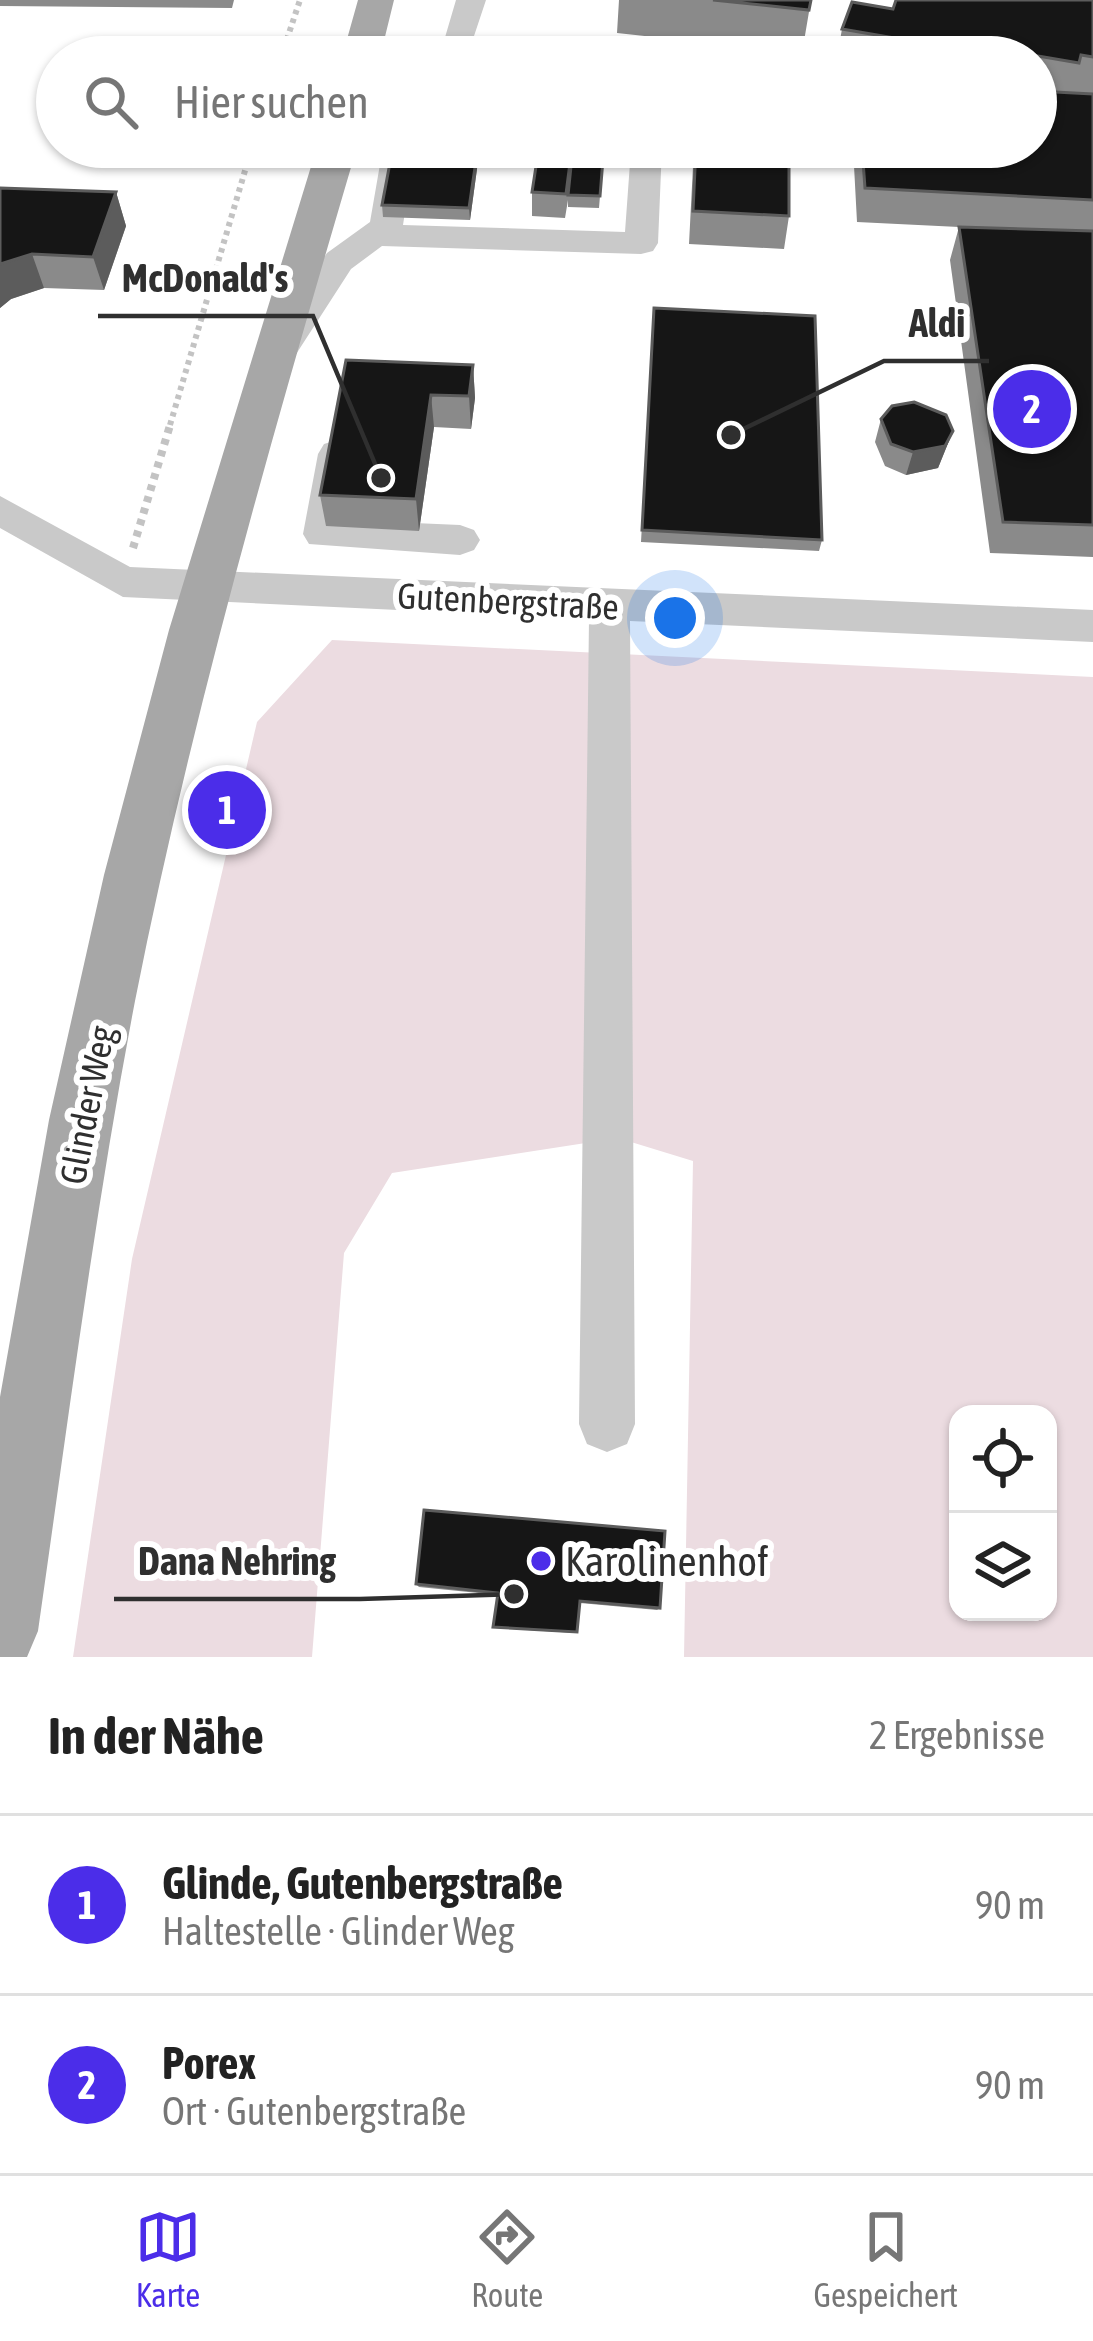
<!DOCTYPE html>
<html lang="de">
<meta charset="utf-8">
<style>
body{margin:0;font-family:"Asap Condensed",sans-serif;background:#f6f6f6;color:#222}
.controls{position:absolute;right:36px;bottom:36px;display:grid;overflow:hidden;border-radius:24px;box-shadow:0 3px 9px #0004}
.controls button{width:108px;height:108px;display:grid;place-items:center;padding:0;border:0;border-bottom:3px solid #e0e0e0;background:#fff;color:#222;font:60px sans-serif}
.you{position:absolute;left:675px;top:618px;width:42px;height:42px;margin:-30px;border:9px solid #fff;border-radius:50%;background:#1a73e8;box-shadow:0 0 0 18px #1a73e833}
.badge{display:grid;place-items:center;width:78px;height:78px;border-radius:50%;background:#4b2de9;color:#fff;font-size:39px;font-weight:700}
.pin{position:absolute;translate:-50% -50%;border:6px solid #fff;box-shadow:0 3px 12px #0006}
.list{margin:0;padding:0;list-style:none}
h2{display:flex;justify-content:space-between;align-items:center;height:156px;margin:0;padding:0 48px;font-size:51px}
h2 small{font-size:39px;font-weight:400;color:#767676}
.list li{display:grid;grid-template-columns:78px 1fr auto;gap:36px;align-items:center;box-sizing:border-box;height:180px;padding:0 48px;border-top:3px solid #e0e0e0}
.list b{display:block;font-size:45px;white-space:nowrap}
.list p{margin:0;font-size:39px;white-space:nowrap;color:#767676}
.list em{font-size:39px;font-style:normal;color:#767676}
.icon{flex:none;width:66px;height:66px;fill:none;stroke:currentColor;stroke-width:2;stroke-linecap:round;stroke-linejoin:round}
.map{position:relative;flex:none;width:1093px;height:1657px;overflow:hidden}
.search{position:absolute;background:#fff;box-shadow:0 3px 9px #0004;left:36px;right:36px;top:36px;height:132px;display:flex;align-items:center;gap:30px;box-sizing:border-box;padding:0 42px;border-radius:66px;color:#767676;font-size:45px}
.sheet{height:516px;background:#fff}
nav{display:flex;justify-content:space-around;align-items:center;box-sizing:border-box;height:168px;border-top:3px solid #e0e0e0;background:#fff;font-size:33px;color:#767676}
nav a{display:grid;justify-items:center;gap:6px}
nav .on{color:#4b2de9}
.map>svg:first-child{display:block}
</style>
<div class="map">
<svg width="1093" height="1657" viewBox="0 0 1093 1657">
<rect width="100%" height="100%" fill="#fff"/>
<path fill="#ecdce1" fill-rule="evenodd" d="M 332,640 L 1093,677 L 1093,1657 L 684,1657 L 693,1161 L 618,1138 L 392,1173 L 344,1253 L 312,1657 L 73,1657 L 132,1259 L 257,722 ZM 958,1414 L 1048,1414 L 1048,1612 L 958,1612 Z"/>
<g fill="none" stroke-linecap="round" stroke-linejoin="round">
<path stroke="#c3c3c3" stroke-width="6" stroke-dasharray="4.5 4.5" stroke-linecap="butt" d="M 281,57 L 300,0
M 170,425 L 252,147"/>
<path stroke="#c3c3c3" stroke-width="8" stroke-dasharray="6 6" stroke-linecap="butt" d="M 133,548 L 171,422"/>
<path fill="#c9c9c9" fill-rule="evenodd" d="M 456,0 L 486,0 L 467,57 L 445,57 L 441,51 Z
M 383,147 L 415,147 L 403,225 L 625,232 L 631,149 L 662,147 L 658,243 L 653,251 L 641,254 L 382,246 L 351,269 L 291,362 L 265,362 L 260,353 L 327,253 L 370,222 Z
M 337,440 L 350,444 L 356,454 L 345,520 L 460,525 L 474,530 L 480,540 L 474,550 L 460,555 L 309,544 L 303,534 L 318,454 L 324,444 Z
M 0,496 L 130,567 L 1093,610 L 1093,642 L 630,621 L 635,1424 L 627,1444 L 607,1452 L 587,1444 L 579,1424 L 589,619 L 123,597 L 0,528 Z"/>
<path fill="#a7a7a7" fill-rule="evenodd" d="M 358,0 L 394,0 L 380,57 L 342,57 Z
M 317,147 L 357,147 C 274,429 192,713 135,1001 C 95,1210 68,1421 38,1631 L 27,1657 L 0,1657 L 0,1397 L 49,1120 L 104,875 L 169,630 Z"/>
</g>
<path fill="#8a8a8a" d="M 0,0 L 234,0 L 232,8 L 0,6 Z
M 619,0 L 811,0 L 802,53 L 617,33 Z
M 1093,0 L 1093,557 L 990,553 L 950,260 L 959,227 L 857,222 L 853,147 L 1036,147 L 1036,57 L 837,57 L 842,29 L 893,9 Z
M 393,147 L 480,147 L 470,220 L 383,217 L 382,205 Z
M 604,147 L 599,208 L 568,207 L 568,200 L 565,218 L 532,216 L 532,192 Z
M 694,147 L 789,147 L 789,216 L 784,249 L 689,244 Z
M 0,188 L 116,192 L 126,226 L 104,290 L 44,288 L 11,299 L 0,308 Z
M 654,308 L 822,540 L 819,551 L 641,542 Z
M 346,360 L 473,365 L 475,398 L 471,429 L 434,427 L 419,531 L 326,526 L 320,495 Z
M 881,419 L 953,431 L 938,468 L 906,475 L 885,466 L 875,442 Z
M 416,1584 L 660,1608 L 657,1610 L 580,1603 L 576,1633 L 495,1628 L 493,1627 L 498,1595 L 419,1587 Z"/>
<path fill="#5c5c5c" d="M 478,147 L 480,147 L 470,220 L 469,208 Z
M 116,192 L 126,226 L 104,290 L 93,257 Z
M 32,254 L 44,288 L 11,299 L 0,308 L 0,264 Z
M 473,365 L 475,398 L 471,429 L 469,396 Z
M 431,395 L 434,427 L 419,531 L 416,499 Z
M 953,431 L 938,468 L 906,475 L 913,452 Z"/>
<path fill="#161616" stroke="#5c5c5c" stroke-width="3" d="M 713,0 L 811,0 L 809,10 Z
M 896,0 L 1093,0 L 1093,57 L 1081,55 L 1079,63 L 1008,51 L 1005,57 L 842,29 L 852,2 L 893,9 Z
M 1036,91 L 1093,94 L 1093,200 L 865,188 L 862,147 L 1036,147 Z
M 393,147 L 478,147 L 469,208 L 382,205 Z
M 539,147 L 572,147 L 566,194 L 532,192 Z
M 573,147 L 604,147 L 600,196 L 568,195 Z
M 696,147 L 789,147 L 789,216 L 693,211 Z
M 0,188 L 116,192 L 93,257 L 32,254 L 0,264 Z
M 959,227 L 1093,231 L 1093,525 L 1003,522 Z
M 654,308 L 815,316 L 822,540 L 642,530 Z
M 346,360 L 473,365 L 469,396 L 431,395 L 416,499 L 320,495 Z
M 914,402 L 946,415 L 953,431 L 945,446 L 913,452 L 891,444 L 881,419 L 892,406 Z
M 424,1510 L 665,1531 L 660,1608 L 580,1601 L 577,1632 L 493,1627 L 498,1593 L 416,1584 Z"/>
<circle fill="#4b2de9" stroke="#fff" stroke-width="4.5" cx="541" cy="1561" r="12"/>
<g text-anchor="middle" stroke-width="12" stroke-linejoin="round" paint-order="stroke">
<g font-size="36" fill="#2f2f2f" stroke="#fff">
<text transform="translate(508 601) rotate(3)" y="13">Gutenbergstraße</text>
<text transform="translate(87 1105) rotate(-79)" y="13">Glinder Weg</text>
</g>
<g font-size="42" fill="#2f2f2f" stroke="#fff" text-anchor="start">
<text x="565" y="1576">Karolinenhof</text>
</g>
</g>
<path fill="none" stroke="#2f2f2f" stroke-width="4.5" d="M381 478L313 316H98M731 435L884 361H989M514 1594L360 1599H114"/>
<g fill="#2f2f2f" stroke="#fff" stroke-width="4.5">
<circle cx="381" cy="478" r="12"/>
<circle cx="731" cy="435" r="12"/>
<circle cx="514" cy="1594" r="12"/>
</g>
<g font-size="39" text-anchor="middle" font-weight="bold" fill="#2f2f2f" stroke="#fff" stroke-width="12" stroke-linejoin="round" paint-order="stroke">
<text x="205" y="292">McDonald's</text>
<text x="937" y="337">Aldi</text>
<text x="237" y="1575">Dana Nehring</text>
</g>
</svg>
<div class="controls">
<button><svg class="icon" aria-label="locate" viewBox="0 0 24 24"><circle cx="12" cy="12" r="6"/><path d="M12 2v4M12 18v4M2 12h4M18 12h4"/></svg></button>
<button><svg class="icon" aria-label="layers" viewBox="0 0 24 24"><path d="M12 4l9 5-9 5-9-5zM3 14l9 5 9-5"/></svg></button>
</div>
<div class="you"></div>
<div class="pin badge" style="left:227px;top:810px">1</div>
<div class="pin badge" style="left:1032px;top:409px">2</div>
<div class="search"><svg class="icon" aria-label="search" viewBox="0 0 24 24"><circle cx="10" cy="10" r="6"/><path d="M15 15l6 6"/></svg>Hier suchen</div>
</div>
<section class="sheet">
<h2>In der Nähe<small>2 Ergebnisse</small></h2>
<ul class="list">
<li><span class="badge">1</span><div><b>Glinde, Gutenbergstraße</b><p>Haltestelle · Glinder Weg</p></div><em>90 m</em></li>
<li><span class="badge">2</span><div><b>Porex</b><p>Ort · Gutenbergstraße</p></div><em>90 m</em></li>
</ul>
</section>
<nav>
<a class="on"><svg class="icon" aria-label="map" viewBox="0 0 24 24"><path d="M3 6l6-2 6 2 6-2v14l-6 2-6-2-6 2zM9 4v14M15 6v14"/></svg>Karte</a>
<a><svg class="icon" aria-label="directions" viewBox="0 0 24 24"><path d="M12 3l9 9-9 9-9-9zM9 14v-3h6M13 9l2 2-2 2"/></svg>Route</a>
<a><svg class="icon" aria-label="saved" viewBox="0 0 24 24"><path d="M7 4h10v16l-5-4-5 4z"/></svg>Gespeichert</a>
</nav>
